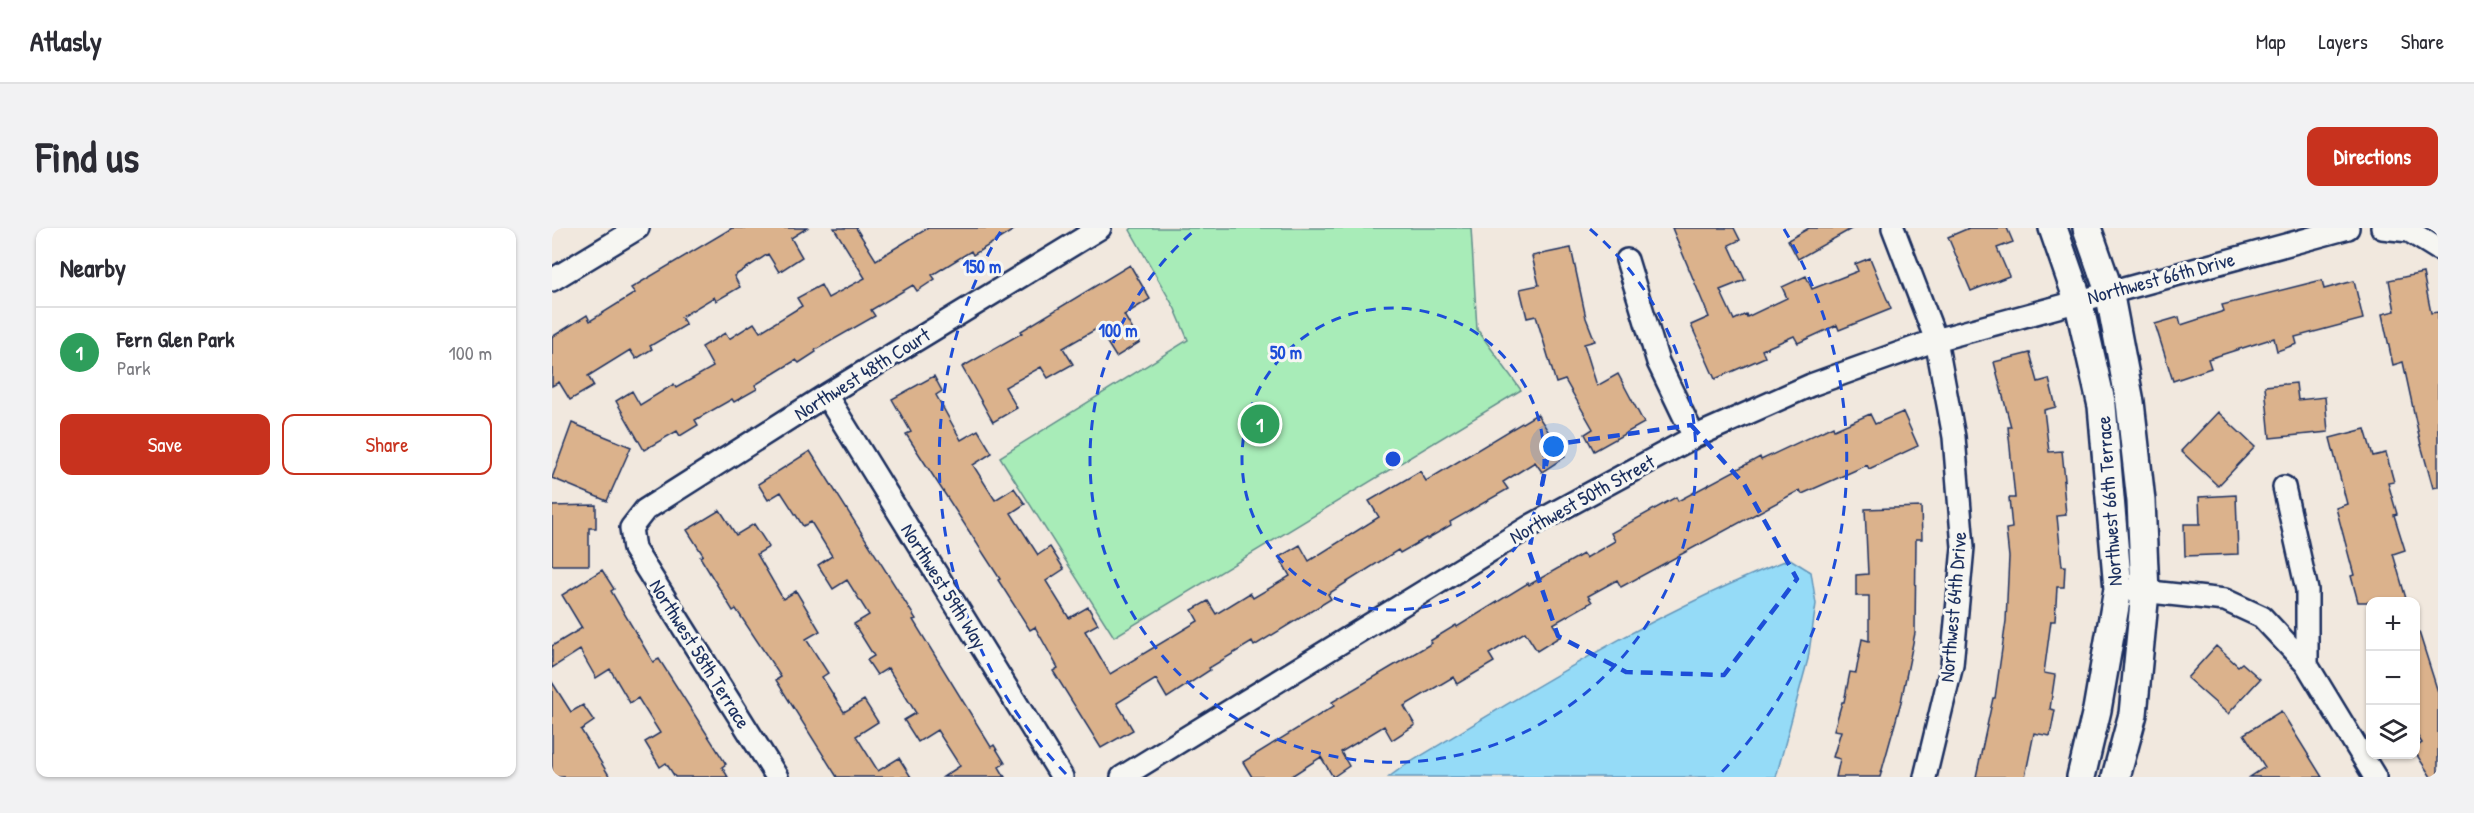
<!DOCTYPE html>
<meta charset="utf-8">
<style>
body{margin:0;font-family:"Patrick Hand",sans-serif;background:#f2f2f3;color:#2b2b33}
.controls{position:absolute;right:18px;bottom:18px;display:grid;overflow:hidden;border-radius:12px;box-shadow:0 2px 4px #0004}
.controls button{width:54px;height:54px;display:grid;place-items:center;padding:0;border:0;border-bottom:2px solid #e1e1e2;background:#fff;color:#2b2b33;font:30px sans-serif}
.you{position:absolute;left:1002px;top:219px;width:21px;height:21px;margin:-15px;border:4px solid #fff;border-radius:50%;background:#1a73e8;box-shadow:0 0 0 9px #1a73e833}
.badge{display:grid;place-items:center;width:39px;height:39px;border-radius:50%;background:#c8321e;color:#fff;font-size:20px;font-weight:700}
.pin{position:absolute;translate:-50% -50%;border:3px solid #fff;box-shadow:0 2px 6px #0006}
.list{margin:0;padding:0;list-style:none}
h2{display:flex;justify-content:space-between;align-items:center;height:78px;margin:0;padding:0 24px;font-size:26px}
h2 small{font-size:20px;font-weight:400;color:#7c7c81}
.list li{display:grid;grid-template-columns:39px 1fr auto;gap:18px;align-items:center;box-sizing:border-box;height:90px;padding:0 24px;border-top:2px solid #e1e1e2}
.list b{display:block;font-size:22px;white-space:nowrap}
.list p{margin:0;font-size:20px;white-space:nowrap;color:#7c7c81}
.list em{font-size:20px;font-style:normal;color:#7c7c81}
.actions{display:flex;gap:12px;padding:18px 24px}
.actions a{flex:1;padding:14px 0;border:2px solid #c8321e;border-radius:12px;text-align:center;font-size:21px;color:#c8321e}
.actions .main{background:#c8321e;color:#fff}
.icon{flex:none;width:33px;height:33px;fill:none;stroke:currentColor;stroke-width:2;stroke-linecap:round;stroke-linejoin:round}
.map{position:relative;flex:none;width:1886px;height:549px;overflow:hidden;border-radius:12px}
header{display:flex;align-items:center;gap:36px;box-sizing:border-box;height:84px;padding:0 30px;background:#fff;border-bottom:2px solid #e1e1e2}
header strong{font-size:28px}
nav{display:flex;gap:33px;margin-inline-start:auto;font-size:21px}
.intro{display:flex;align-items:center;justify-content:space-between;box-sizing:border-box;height:144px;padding:0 36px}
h1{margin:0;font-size:42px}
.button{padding:15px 27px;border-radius:12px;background:#c8321e;color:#fff;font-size:21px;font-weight:700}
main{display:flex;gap:36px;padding:0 36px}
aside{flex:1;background:#fff;border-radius:12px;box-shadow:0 2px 4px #0004}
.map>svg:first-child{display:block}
</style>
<header>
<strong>Atlasly</strong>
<nav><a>Map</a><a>Layers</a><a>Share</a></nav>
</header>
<div class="intro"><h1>Find us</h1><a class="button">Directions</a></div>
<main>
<aside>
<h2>Nearby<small></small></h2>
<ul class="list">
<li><span class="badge" style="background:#2e9e5b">1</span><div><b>Fern Glen Park</b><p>Park</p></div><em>100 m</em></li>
</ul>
<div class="actions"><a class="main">Save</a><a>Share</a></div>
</aside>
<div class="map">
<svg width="1886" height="549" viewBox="0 0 1886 549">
<rect width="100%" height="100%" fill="#f1e8de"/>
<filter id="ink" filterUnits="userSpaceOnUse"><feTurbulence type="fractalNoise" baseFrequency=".0167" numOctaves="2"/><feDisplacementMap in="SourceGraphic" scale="12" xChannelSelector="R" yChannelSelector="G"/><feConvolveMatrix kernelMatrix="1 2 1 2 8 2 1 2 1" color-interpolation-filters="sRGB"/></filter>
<g filter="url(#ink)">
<path fill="#a8ecb8" stroke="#628e8b" stroke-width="1.5" d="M 580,0 L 919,0 L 925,101 L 969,162 L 562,409 L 448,229 L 636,112 L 623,81 L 578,2 Z"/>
<path fill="#95dbf7" stroke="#6496ba" stroke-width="1.5" d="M 1238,331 L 1259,344 L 1264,376 L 1256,431 L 1224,549 L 837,549 L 852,538 C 978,463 1101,384 1238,331 Z"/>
<path fill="#dbb28c" stroke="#1b2f5e" stroke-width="1.5" d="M 180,0 L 255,0 L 239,10 L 250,29 L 227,44 L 216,26 L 182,48 L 188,59 L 164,73 L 162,69 L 129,89 L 134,97 L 98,118 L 100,121 L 84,131 L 78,122 L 36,148 L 42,158 L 18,172 L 7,154 L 0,158 L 0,109 L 35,87 L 38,93 L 83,65 L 79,60 Z
M 282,0 L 304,0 L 324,32 L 376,0 L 465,0 L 421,27 L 419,23 L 380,47 L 383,51 L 365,63 L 361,57 L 319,82 L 323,88 L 263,122 L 264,124 L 247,135 L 244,132 L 203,157 L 205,161 L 182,174 L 180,171 L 143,192 L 146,197 L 128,208 L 125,203 L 92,222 L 64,173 L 80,163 L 88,177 L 122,156 L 124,160 L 161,139 L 150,119 L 173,105 L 177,111 L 202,95 L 208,104 L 250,78 L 245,70 L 269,57 L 276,70 L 313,50 Z
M 1120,0 L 1182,0 L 1188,12 L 1177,17 L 1193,52 L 1168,62 L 1182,92 L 1194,86 L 1195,89 L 1235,70 L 1230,59 L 1254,48 L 1260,61 L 1306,43 L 1303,36 L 1318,30 L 1339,81 L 1287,102 L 1285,97 L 1246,115 L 1242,108 L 1210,122 L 1213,129 L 1163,151 L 1139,97 L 1157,89 Z
M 1257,0 L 1301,0 L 1246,31 L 1236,12 Z
M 1417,0 L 1455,0 L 1461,14 L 1445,20 L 1457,48 L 1419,63 L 1396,9 Z
M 1019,20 L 1034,90 L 1043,113 L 1032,116 L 1045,158 L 1066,146 L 1092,195 L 1042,223 L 1033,206 L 1041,201 L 1013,152 L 1004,155 L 984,88 L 975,90 L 968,61 L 987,57 L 980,28 Z
M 578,37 L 598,71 L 572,87 L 588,114 L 564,129 L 546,100 L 511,120 L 521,136 L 496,150 L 489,139 L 453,159 L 465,180 L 441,194 L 410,139 L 470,105 L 469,103 Z
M 1871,45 L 1879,85 L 1886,84 L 1886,259 L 1881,260 L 1869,217 L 1851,134 L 1841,137 L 1830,86 L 1843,83 L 1837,52 Z
M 1770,52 L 1772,61 L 1802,53 L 1811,91 L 1743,109 L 1745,116 L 1725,123 L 1722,110 L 1656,131 L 1659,140 L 1621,153 L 1603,96 L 1627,89 L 1629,97 L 1672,83 L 1670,77 Z
M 1478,125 L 1486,154 L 1497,151 L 1504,179 L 1492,182 L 1497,224 L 1510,223 L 1513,252 L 1511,253 L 1514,287 L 1505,288 L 1510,338 L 1513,338 L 1512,359 L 1505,359 L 1503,393 L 1499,393 L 1492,445 L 1503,447 L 1498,481 L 1503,482 L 1498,508 L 1482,505 L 1473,549 L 1424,549 L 1441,470 L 1443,470 L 1454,393 L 1457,329 L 1454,301 L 1460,300 L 1457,270 L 1463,270 L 1456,199 L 1459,199 L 1442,134 Z
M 382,148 L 390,163 L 384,167 L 409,212 L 426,202 L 440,225 L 421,237 L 443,272 L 462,260 L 473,276 L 459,285 L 486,327 L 498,319 L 512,341 L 494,353 L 517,390 L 536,379 L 546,396 L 533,403 L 558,446 L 646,393 L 640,382 L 656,373 L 664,386 L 698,365 L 701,370 L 738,348 L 727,329 L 748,317 L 757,333 L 827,289 L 817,273 L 868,243 L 874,253 L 985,186 L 1013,229 L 990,244 L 983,234 L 951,254 L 956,261 L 898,294 L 899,297 L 875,311 L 874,310 L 848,325 L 846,322 L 776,366 L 779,371 L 702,418 L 700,414 L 657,440 L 658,442 L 615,470 L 604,451 L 565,475 L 581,502 L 549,520 L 501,443 L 506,440 L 483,399 L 478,402 L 446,352 L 448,351 L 354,206 L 359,204 L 340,171 Z
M 1744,155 L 1746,172 L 1773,169 L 1776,204 L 1718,210 L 1713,158 Z
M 1351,184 L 1366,218 L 1317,241 L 1315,237 L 1250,266 L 1248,262 L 1069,359 L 1065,352 L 1036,368 L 1040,374 L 1001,396 L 1009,408 L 985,423 L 973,404 L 937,426 L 942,434 L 905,456 L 901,449 L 852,478 L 863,497 L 840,512 L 832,498 L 789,524 L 797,538 L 781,549 L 769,529 L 738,549 L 700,549 L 691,534 L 782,478 L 780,474 L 880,415 L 878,413 L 904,397 L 905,399 L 976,355 L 977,357 L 1031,326 L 1034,330 L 1063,313 L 1059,305 L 1124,269 L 1126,273 L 1208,229 L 1209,232 L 1281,198 L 1282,202 L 1318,186 L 1323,196 Z
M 1666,184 L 1703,219 L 1666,258 L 1629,223 Z
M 20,195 L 79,219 L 55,273 L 0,250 Z
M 1813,201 L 1821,228 L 1834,225 L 1842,254 L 1836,255 L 1845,286 L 1842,287 L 1853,322 L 1841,326 L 1855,374 L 1806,374 L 1799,348 L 1802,347 L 1784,280 L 1795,276 L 1778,210 Z
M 258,223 L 364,391 L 361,392 L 439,519 L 442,517 L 453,535 L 447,539 L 453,549 L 391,549 L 408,538 L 385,502 L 366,514 L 352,492 L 364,485 L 336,440 L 325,447 L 315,432 L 322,428 L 302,396 L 317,387 L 295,352 L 281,361 L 266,337 L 280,328 L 259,294 L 251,298 L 229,264 L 216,272 L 206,256 Z
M 1684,267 L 1686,326 L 1633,328 L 1632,296 L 1648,296 L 1647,269 Z
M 44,277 L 44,300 L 37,300 L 37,337 L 0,337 L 0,278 Z
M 1369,279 L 1370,311 L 1364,311 L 1363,405 L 1349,474 L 1328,549 L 1284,549 L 1288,531 L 1281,529 L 1289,503 L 1282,502 L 1290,474 L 1292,474 L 1298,444 L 1304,445 L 1310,411 L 1317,413 L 1317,368 L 1304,368 L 1304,347 L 1316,346 L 1313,281 Z
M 168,282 L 184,307 L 202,296 L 217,319 L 205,326 L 231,371 L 244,363 L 268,403 L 254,411 L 276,445 L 270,449 L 292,484 L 312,472 L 326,494 L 304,508 L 326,543 L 347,530 L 359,549 L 285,549 L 224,452 L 229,449 L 184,381 L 181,383 L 148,329 L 151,327 L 135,302 Z
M 50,342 L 62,361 L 59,363 L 101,434 L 107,431 L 174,536 L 170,539 L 176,549 L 123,549 L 114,535 L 108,539 L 93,514 L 108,505 L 86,470 L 78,475 L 58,441 L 44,450 L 28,422 L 0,440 L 0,418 L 30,400 L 10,367 Z
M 1863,404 L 1867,404 L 1886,464 L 1886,549 L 1879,549 L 1863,524 L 1863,520 L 1870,515 L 1863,504 Z
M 1664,418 L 1686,438 L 1690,435 L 1708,451 L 1676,486 L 1635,450 Z
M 0,454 L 19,484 L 31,477 L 42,493 L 29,502 L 58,549 L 0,549 Z
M 1729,483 L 1770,549 L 1698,549 L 1713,539 L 1692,506 Z"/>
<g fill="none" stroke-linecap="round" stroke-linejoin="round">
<g stroke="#1b2f5e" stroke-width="26">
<path id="minor" d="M 1341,0 L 1384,112 L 1402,209 L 1411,319 L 1400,437 L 1373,549
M 1830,0 L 1857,3 L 1886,21
M 1075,32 L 1106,134 L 1142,209
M 0,52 L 86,0
M 274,167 L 510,549
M 1732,259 L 1755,362 L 1755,437 L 1823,549
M 1580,362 L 1673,372 L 1710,389 L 1755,437
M 225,549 L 82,321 L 79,300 L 93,282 L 274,167 L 548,0
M 570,549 L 980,297 L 1142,209 L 1259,157 L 1384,112 L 1796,0"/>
</g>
<g stroke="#1b2f5e" stroke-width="32">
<path id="tertiary" d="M 1501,0 L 1526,72 L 1550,178 L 1566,361 L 1545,482 L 1529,549
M 1535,0 L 1557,63 L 1578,174 L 1589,273 L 1593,364 L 1581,486 L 1564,549"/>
</g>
<use href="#minor" stroke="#f6f6f2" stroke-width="21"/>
<use href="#tertiary" stroke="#f6f6f2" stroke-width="27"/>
</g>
</g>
<path fill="none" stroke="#1d4ed8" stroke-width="4.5" stroke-dasharray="12 8" stroke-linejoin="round" d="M 1139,197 L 1192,256 L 1245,351 L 1172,447 L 1074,444 L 1006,408 L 977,323 L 998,217 Z"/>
<g fill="none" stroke="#1d4ed8" stroke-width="3" stroke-dasharray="10 8">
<circle cx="841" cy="231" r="151"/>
<path d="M1038 1A303 303 0 1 1 644 1"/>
<path d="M514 546A454 454 0 0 1 450 1M1232 1A454 454 0 0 1 1168 546"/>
</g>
<g text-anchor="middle" stroke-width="6" stroke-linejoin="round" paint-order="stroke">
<g font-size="20" fill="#1b2f5e" stroke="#f6f6f2">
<text transform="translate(1609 50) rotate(-15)" y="7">Northwest 66th Drive</text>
<text transform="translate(310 146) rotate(-32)" y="7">Northwest 48th Court</text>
<text transform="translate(1030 271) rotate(-29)" y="7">Northwest 50th Street</text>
<text transform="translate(1557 273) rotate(-94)" y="7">Northwest 66th Terrace</text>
<text transform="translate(392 358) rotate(58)" y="7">Northwest 59th Way</text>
<text transform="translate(1401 379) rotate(-85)" y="7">Northwest 64th Drive</text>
<text transform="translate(148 426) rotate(58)" y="7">Northwest 58th Terrace</text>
</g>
</g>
<circle cx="841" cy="231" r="9" fill="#1d4ed8" stroke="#f6f6f2" stroke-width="3"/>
<g font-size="18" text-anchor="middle" font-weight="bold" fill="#1d4ed8" stroke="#f6f6f2" stroke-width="6" stroke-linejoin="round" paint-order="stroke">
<text x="430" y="45">150 m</text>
<text x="566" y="109">100 m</text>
<text x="734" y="131">50 m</text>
</g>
</svg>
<div class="controls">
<button>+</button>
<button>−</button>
<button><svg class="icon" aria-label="layers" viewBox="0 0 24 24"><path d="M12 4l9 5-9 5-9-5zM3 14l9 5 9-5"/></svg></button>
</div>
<div class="you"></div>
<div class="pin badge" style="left:708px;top:196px;background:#2e9e5b">1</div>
</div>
</main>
